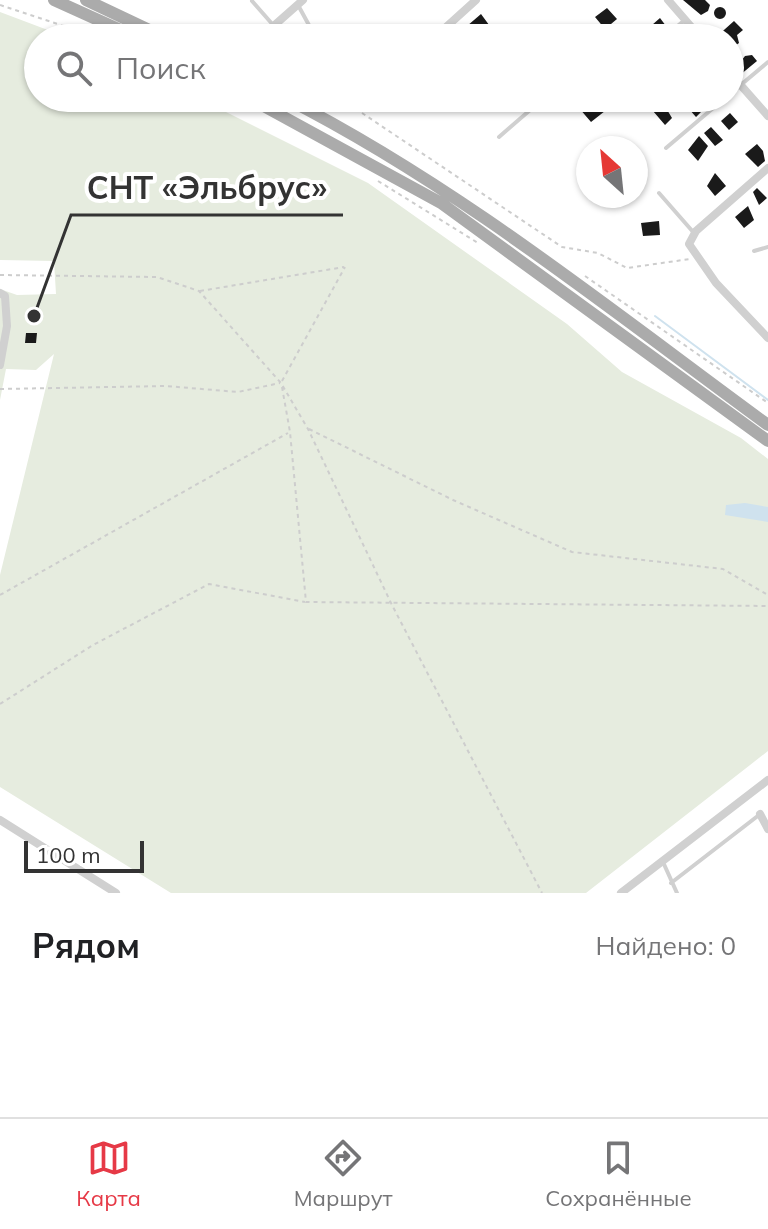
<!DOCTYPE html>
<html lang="ru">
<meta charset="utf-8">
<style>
body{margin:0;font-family:Mulish,sans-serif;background:#f6f6f6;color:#202124}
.compass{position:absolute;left:576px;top:136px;width:72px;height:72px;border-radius:50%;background:#fff;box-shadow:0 2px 6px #0004;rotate:333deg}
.scale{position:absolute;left:24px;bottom:20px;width:120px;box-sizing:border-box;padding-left:8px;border:4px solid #333;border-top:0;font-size:22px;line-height:28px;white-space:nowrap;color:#333;-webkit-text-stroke:6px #fff;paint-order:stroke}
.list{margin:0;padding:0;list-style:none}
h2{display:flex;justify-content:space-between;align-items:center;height:104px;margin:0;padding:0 32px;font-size:34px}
h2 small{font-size:26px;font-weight:400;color:#757577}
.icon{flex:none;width:44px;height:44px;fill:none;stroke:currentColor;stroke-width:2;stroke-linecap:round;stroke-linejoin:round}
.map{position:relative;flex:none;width:768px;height:893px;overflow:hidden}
.search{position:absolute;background:#fff;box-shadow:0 2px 6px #0004;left:24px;right:24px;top:24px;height:88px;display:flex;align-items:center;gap:20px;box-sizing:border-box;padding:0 28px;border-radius:44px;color:#757577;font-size:30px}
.sheet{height:224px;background:#fff}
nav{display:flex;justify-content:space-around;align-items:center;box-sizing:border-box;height:112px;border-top:2px solid #e0e0e0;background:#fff;font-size:22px;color:#757577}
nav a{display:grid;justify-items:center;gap:4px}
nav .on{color:#e63946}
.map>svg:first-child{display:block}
</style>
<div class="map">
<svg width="768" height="893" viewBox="0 0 768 893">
<rect width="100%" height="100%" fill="#fff"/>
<path fill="#e6ecdf" d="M 0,12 L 69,38 L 38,38 L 38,98 L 198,98 L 368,183 L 567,324 L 622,372 L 741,438 L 768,459 L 768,751 L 586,893 L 171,893 L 0,787 L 0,575 L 54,354 L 36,370 L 6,369 L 0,400 L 0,289 L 17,295 L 56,294 L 54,261 L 0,260 Z"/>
<path fill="#cfe2ee" d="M 745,503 L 768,507 L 768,522 L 725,515 L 726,505 Z"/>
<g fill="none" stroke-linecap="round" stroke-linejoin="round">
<path stroke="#cfe2ee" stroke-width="2" d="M 655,316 L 768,400"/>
</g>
<path fill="#1a1a1a" d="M 683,0 L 705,0 L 710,5 L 708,11 L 701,15 Z
M714 13a6 6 0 1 1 12 0a6 6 0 1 1-12 0Z
M 607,8 L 617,19 L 605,29 L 595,17 Z
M 481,14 L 492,29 L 476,38 L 467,26 Z
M 660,18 L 666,26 L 658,32 L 652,25 Z
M 734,21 L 743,30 L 737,35 L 739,43 L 732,48 L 730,38 L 715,38 Z
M 752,55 L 757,61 L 740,75 L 735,69 L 745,56 Z
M 485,98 L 507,98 L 509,101 L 496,111 Z
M 592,98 L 605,111 L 591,122 L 579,108 Z
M 663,103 L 672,118 L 665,125 L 653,111 Z
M 695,104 L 701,112 L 696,117 L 689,109 Z
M 730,113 L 738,122 L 729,130 L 721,121 Z
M 711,127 L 723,140 L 715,146 L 704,133 Z
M 699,136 L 708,146 L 698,161 L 688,150 Z
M 757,144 L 763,151 L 765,161 L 758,167 L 745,154 Z
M 715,173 L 726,186 L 715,196 L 707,186 Z
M 757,188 L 767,198 L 759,205 L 753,192 Z
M 748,206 L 754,220 L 744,228 L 735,217 Z
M 659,221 L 660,235 L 643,236 L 641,223 Z
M 26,333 L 37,333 L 36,343 L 25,343 Z"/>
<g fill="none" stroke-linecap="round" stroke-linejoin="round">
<path stroke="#cdcdcd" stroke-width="2" stroke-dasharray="4 4" stroke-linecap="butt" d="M 0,5 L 100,38
M 175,33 L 185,38
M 226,98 L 243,106
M 362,113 L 562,247 L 598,253 L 627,268 L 690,259
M 378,181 L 478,243
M 0,275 L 157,277 L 199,291 L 281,383 L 308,429 L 392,605 L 542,893
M 585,276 L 768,403
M 200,291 L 344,267
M 282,381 L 345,267
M 282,387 L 290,432 L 306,602 L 768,606
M 0,389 L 166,386 L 238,392 L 280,383
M 309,429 L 453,500 L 572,552 L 723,569 L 768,595
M 0,595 L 288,433
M 0,704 L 93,645 L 209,584 L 305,602"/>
<path stroke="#d0d0d0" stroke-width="4" d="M 252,1 L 274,26
M 298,5 L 316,38
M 663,38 L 686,19
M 730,94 L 768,62
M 499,137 L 544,98
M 666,148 L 725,98
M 659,193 L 694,233
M 754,251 L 768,247
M 663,862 L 677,893
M 671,883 L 759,815"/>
<path stroke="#d0d0d0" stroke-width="8" d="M 668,0 L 701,38
M 260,38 L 303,0
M 434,38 L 476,0
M 730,73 L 768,116
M 357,107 L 367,98
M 768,168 L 696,231 L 689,244 L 716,283 L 768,338
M 0,293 L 5,296 L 7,326 L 0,365
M 760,814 L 768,829
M 0,820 L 116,893
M 621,893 L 768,780"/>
<path stroke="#ababab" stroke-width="12" d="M 54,0 L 138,38
M 86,0 L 166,38
M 249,98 L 441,203 L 768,441
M 285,98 C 458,186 612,311 768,425"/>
</g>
<path fill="none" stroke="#333" stroke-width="3" d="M34 316L71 215H343"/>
<circle fill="#333" stroke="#fff" stroke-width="3" cx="34" cy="316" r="8"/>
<g font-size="32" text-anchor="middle" font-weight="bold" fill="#333" stroke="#fff" stroke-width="8" stroke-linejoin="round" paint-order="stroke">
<text x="207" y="199">СНТ «Эльбрус»</text>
</g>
</svg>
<svg class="compass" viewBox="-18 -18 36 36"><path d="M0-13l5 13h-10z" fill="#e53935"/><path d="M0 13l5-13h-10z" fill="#757577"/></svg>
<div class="scale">100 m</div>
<div class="search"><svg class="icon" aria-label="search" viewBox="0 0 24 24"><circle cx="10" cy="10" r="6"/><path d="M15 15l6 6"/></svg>Поиск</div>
</div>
<section class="sheet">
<h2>Рядом<small>Найдено: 0</small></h2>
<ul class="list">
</ul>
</section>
<nav>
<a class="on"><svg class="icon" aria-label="map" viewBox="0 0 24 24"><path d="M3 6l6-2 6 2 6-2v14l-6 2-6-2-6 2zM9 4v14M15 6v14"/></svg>Карта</a>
<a><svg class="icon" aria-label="directions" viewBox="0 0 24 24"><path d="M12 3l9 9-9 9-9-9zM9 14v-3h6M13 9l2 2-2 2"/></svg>Маршрут</a>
<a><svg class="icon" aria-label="saved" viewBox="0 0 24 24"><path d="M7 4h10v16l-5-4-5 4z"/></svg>Сохранённые</a>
</nav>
